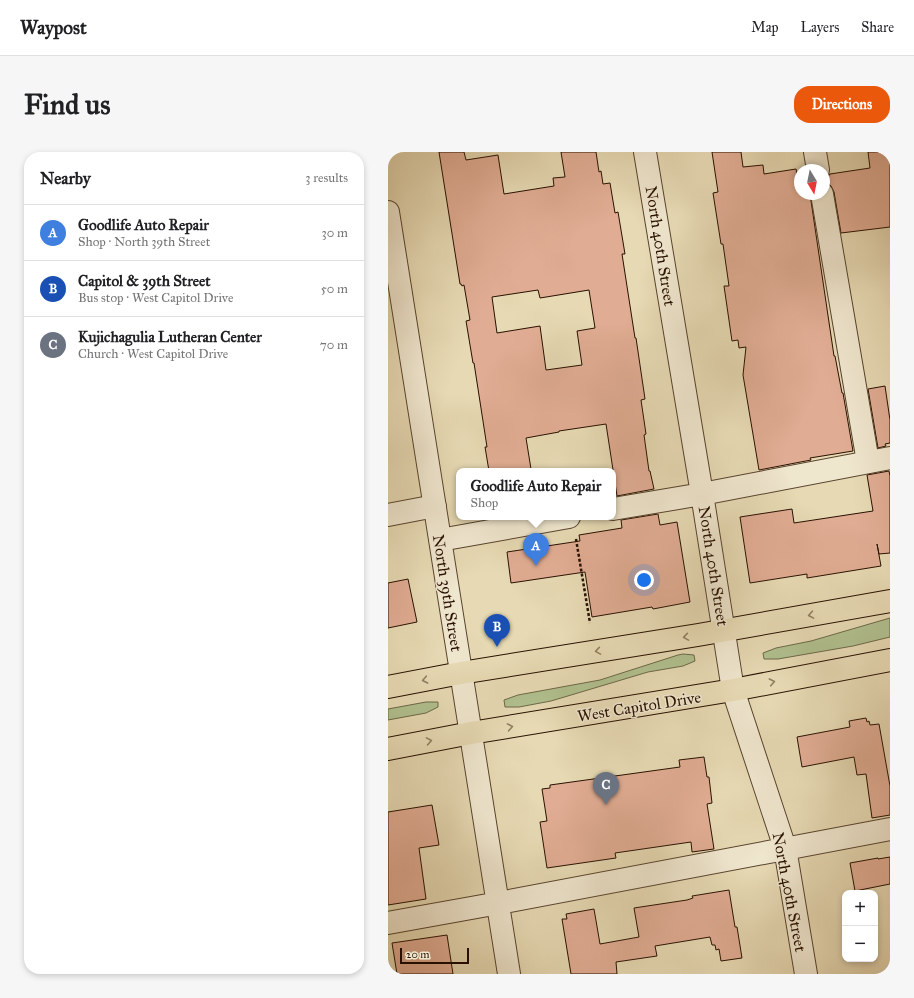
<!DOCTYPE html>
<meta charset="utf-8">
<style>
body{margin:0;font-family:"IM FELL Great Primer",serif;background:#f6f6f6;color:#202124}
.controls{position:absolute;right:12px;bottom:12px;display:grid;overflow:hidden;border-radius:8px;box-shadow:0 2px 6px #0003}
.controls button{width:36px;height:36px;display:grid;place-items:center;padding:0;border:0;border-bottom:1px solid #e0e0e0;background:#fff;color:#202124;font:20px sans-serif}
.compass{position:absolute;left:406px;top:12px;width:36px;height:36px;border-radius:50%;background:#fff;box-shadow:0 2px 6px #0003;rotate:170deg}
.scale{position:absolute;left:12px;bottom:10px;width:69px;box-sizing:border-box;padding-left:4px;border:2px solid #281100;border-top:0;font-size:11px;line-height:14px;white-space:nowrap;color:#281100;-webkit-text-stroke:3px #efe6ce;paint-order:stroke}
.you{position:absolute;left:256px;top:428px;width:14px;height:14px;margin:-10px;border:3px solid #fff;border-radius:50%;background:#1a73e8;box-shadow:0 0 0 6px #1a73e833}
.badge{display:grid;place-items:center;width:26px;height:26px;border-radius:50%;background:#ea580c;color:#fff;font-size:13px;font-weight:700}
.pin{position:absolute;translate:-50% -33px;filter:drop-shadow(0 1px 2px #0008)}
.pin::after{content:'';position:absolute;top:21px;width:14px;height:12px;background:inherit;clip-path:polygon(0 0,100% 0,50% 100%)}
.popup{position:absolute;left:68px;top:316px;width:160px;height:52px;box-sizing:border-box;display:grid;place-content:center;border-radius:8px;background:#fff;filter:drop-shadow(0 1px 3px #0005);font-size:13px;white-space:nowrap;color:#757577}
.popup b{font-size:15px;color:#202124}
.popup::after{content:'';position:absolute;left:50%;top:100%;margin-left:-8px;border:8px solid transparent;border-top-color:#fff}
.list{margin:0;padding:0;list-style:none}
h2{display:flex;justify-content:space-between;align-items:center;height:52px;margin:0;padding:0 16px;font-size:17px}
h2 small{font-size:13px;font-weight:400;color:#757577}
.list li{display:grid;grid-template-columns:26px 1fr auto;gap:12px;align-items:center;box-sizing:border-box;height:56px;padding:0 16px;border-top:1px solid #e0e0e0}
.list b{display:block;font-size:15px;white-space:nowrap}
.list p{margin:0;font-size:13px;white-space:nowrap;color:#757577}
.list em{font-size:13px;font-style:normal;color:#757577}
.map{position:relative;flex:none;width:502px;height:822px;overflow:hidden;border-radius:16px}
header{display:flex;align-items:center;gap:24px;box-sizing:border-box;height:56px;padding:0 20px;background:#fff;border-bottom:1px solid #e0e0e0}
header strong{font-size:19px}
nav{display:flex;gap:22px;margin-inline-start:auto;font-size:14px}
.intro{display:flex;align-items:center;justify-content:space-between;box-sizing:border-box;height:96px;padding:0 24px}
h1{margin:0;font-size:28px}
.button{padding:10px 18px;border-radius:16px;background:#ea580c;color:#fff;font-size:14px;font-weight:700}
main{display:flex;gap:24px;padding:0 24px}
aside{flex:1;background:#fff;border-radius:16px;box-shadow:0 2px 6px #0003}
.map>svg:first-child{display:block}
</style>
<header>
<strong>Waypost</strong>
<nav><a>Map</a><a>Layers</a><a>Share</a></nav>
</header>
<div class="intro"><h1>Find us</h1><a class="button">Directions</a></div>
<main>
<aside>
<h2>Nearby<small>3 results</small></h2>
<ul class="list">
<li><span class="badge" style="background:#3f7fe0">A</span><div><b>Goodlife Auto Repair</b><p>Shop · North 39th Street</p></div><em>30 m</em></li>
<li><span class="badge" style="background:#1a4fb4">B</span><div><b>Capitol &amp; 39th Street</b><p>Bus stop · West Capitol Drive</p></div><em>50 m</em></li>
<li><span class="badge" style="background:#6b7280">C</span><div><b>Kujichagulia Lutheran Center</b><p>Church · West Capitol Drive</p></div><em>70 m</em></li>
</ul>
</aside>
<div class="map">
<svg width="502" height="822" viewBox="0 0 502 822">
<rect width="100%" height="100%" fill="#e6d9b3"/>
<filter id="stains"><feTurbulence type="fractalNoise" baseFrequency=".005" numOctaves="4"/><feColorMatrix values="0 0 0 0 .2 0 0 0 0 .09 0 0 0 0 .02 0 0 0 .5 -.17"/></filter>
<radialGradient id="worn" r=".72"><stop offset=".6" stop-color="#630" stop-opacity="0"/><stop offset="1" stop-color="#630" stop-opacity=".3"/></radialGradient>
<path fill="#b1c08f" stroke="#6c6848" d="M 502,466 L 502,485 L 465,494 L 390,507 L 376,507 L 375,501 L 388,496 L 423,489 Z
M 295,502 L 306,503 L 307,509 L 295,514 L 260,520 L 163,549 L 131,555 L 117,555 L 116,548 L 130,543 L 212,528 L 290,503 Z
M 38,550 L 50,550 L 50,555 L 38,561 L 0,568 L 0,557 Z"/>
<path fill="#e0ac93" stroke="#281100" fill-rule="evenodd" d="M 51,0 L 76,0 L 78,8 L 110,3 L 116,42 L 166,34 L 165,26 L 177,25 L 173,0 L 208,0 L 211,20 L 213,19 L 215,32 L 222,31 L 227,61 L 230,60 L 237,102 L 234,102 L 247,186 L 248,186 L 257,247 L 253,248 L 258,282 L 256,283 L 261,319 L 262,319 L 266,337 L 229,344 L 218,272 L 171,279 L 171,280 L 138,286 L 143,317 L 129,319 L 101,319 L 97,295 L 99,295 L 86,211 L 85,211 L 78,169 L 82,168 L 76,133 L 74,134 L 73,132 L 72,132 ZM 150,138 L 152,146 L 201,138 L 207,176 L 189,179 L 194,213 L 158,218 L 152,174 L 109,181 L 104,145 Z
M 324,0 L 353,0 L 355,15 L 375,13 L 376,22 L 408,17 L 410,26 L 412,26 L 412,42 L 422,42 L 446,204 L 447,204 L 454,241 L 455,241 L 465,299 L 422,306 L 423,308 L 371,318 L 355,223 L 358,195 L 351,196 L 350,188 L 344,189 L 336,134 L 341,134 L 335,92 L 333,92 L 325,41 L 330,40 Z
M 480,0 L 502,0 L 502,75 L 453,81 L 446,40 L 443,34 L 439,30 L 436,30 L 436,29 L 438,27 L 442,22 L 482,16 Z
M 497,234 L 502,268 L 502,291 L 497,292 L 498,294 L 490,296 L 480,237 Z
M 501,319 L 502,324 L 502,401 L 491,402 L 489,392 L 493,414 L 419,426 L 419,422 L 362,431 L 352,365 L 404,357 L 406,371 L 485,359 L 479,323 Z
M 270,362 L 272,373 L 289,370 L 302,450 L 265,457 L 264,455 L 204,465 L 197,420 L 123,431 L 119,400 L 192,389 L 191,383 L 234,376 L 233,368 Z
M 20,427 L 29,470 L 0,476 L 0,431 Z
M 478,566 L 479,570 L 481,569 L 482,573 L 491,572 L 502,634 L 502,663 L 484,666 L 478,622 L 469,623 L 466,605 L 414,615 L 409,585 L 462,575 L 461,569 Z
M 316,605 L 319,625 L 321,625 L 324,651 L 319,652 L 326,697 L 304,700 L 303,690 L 227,701 L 228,706 L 159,716 L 152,670 L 159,669 L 154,637 L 162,636 L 162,633 L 292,615 L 291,608 Z
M 44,653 L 51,693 L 31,696 L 38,747 L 0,753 L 0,660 Z
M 502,705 L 502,732 L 467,739 L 462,711 L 490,706 L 490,707 Z
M 341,738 L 347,775 L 349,775 L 354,806 L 333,809 L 331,797 L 328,798 L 327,793 L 324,793 L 322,785 L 267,794 L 269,804 L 228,810 L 229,822 L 183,822 L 174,767 L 179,767 L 178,762 L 206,757 L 212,792 L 251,785 L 246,756 L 299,748 L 305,746 L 304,744 Z
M 59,783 L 65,822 L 9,822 L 4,791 Z"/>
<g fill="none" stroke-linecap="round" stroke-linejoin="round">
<g stroke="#58432d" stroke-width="24">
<path id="minor" d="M 257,0 L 314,342 L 345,538 L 397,696 L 418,822
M 427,0 L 430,18
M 434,42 L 480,310
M 0,60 L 121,822
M 225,357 L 314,342 L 502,306
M 0,363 L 47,354
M 52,388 L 181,365
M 0,771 L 111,751 L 502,677"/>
</g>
<g stroke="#281100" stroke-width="24">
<path id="major" d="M 0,535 L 73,521 L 310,483 L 502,449
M 0,597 L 83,581 L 345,538 L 502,508"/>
</g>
<path stroke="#281100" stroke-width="2.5" stroke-dasharray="3 2" stroke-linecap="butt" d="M 188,387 L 202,471"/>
<use href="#minor" stroke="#efe6ce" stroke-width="22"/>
<use href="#major" stroke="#e6d9b3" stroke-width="22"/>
</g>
<defs><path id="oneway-chevron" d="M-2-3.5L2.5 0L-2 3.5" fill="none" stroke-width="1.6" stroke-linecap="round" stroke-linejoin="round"/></defs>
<g stroke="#907f62">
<use href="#oneway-chevron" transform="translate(423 463) rotate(170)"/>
<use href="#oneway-chevron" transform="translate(298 485) rotate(171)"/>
<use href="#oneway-chevron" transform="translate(210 499) rotate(171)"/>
<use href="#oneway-chevron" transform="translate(37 528) rotate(169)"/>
<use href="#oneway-chevron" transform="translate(384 530) rotate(-11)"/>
<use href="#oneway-chevron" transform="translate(122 575) rotate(-10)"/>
<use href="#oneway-chevron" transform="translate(41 589) rotate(-10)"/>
</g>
<g text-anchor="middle" stroke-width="3" stroke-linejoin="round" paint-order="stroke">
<g font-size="16" fill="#281100" stroke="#efe6ce">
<text transform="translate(273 94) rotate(81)" y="6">North 40th Street</text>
<text transform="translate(326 414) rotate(81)" y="6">North 40th Street</text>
<text transform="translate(60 441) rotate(81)" y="6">North 39th Street</text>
<text transform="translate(251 554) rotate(-9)" y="6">West Capitol Drive</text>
<text transform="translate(402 740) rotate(79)" y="6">North 40th Street</text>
</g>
</g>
<rect width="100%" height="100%" filter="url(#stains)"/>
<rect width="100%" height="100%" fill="url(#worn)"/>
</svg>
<div class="controls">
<button>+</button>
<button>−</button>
</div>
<svg class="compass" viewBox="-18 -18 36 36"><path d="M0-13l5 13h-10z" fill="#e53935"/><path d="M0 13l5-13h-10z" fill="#757577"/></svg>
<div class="scale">20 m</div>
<div class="you"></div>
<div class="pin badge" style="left:148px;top:414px;background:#3f7fe0">A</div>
<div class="popup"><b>Goodlife Auto Repair</b>Shop</div>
<div class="pin badge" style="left:109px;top:495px;background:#1a4fb4">B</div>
<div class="pin badge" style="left:218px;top:653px;background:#6b7280">C</div>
</div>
</main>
